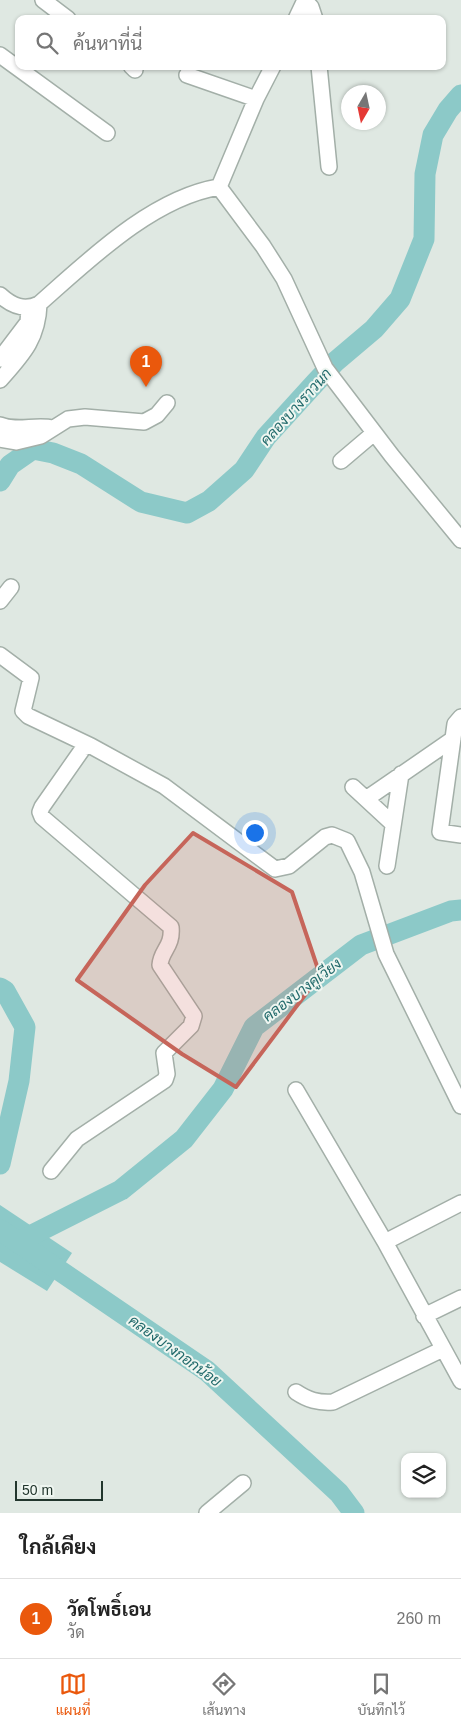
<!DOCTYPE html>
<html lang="th">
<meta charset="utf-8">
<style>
body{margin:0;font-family:Arial,Sarabun,sans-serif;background:#f6f6f6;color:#222}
.controls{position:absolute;right:15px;bottom:15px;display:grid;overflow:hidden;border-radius:10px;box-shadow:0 1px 4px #0004}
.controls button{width:45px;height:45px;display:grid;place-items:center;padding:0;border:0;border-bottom:1px solid #e0e0e0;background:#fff;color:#222;font:25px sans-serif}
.compass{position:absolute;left:341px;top:85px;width:45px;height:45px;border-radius:50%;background:#fff;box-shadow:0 1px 4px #0004;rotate:189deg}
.scale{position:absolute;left:15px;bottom:12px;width:88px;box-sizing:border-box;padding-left:5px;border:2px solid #22362d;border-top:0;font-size:14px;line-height:18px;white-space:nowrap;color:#22362d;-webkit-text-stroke:4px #eff6f1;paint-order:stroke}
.you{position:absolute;left:254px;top:832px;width:18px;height:18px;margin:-12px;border:4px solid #fff;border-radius:50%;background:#1a73e8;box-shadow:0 0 0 8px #1a73e833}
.badge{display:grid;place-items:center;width:32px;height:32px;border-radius:50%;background:#ea580c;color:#fff;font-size:16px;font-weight:700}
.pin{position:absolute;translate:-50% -41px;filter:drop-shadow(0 1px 2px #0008)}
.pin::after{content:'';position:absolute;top:26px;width:18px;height:15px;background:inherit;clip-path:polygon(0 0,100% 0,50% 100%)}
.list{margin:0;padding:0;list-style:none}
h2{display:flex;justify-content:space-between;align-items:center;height:65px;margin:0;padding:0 20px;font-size:21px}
h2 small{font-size:16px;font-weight:400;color:#767676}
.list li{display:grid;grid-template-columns:32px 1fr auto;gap:15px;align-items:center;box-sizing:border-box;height:80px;padding:0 20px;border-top:1px solid #e0e0e0}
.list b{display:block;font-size:19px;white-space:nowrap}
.list p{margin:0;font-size:16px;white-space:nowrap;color:#767676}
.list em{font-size:16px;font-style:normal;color:#767676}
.icon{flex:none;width:28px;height:28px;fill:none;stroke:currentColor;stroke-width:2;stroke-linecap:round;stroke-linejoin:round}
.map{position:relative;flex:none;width:461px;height:1513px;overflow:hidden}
.search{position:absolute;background:#fff;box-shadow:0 1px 4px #0004;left:15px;right:15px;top:15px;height:55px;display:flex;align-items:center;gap:12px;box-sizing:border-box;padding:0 18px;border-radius:10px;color:#767676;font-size:19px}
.sheet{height:145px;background:#fff}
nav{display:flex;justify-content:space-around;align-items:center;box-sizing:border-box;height:70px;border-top:1px solid #e0e0e0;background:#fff;font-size:14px;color:#767676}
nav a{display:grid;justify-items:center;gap:2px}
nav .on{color:#ea580c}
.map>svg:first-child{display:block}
</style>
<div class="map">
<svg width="461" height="1513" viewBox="0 0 461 1513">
<rect width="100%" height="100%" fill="#dfe8e2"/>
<path fill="#8cc9c8" d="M 0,1205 L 72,1253 L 47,1291 L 0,1262 Z"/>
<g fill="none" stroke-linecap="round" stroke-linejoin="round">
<path stroke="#8cc9c8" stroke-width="21" d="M 0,481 L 10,465 L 33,449 L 53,453 L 81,464 L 141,502 L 187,513 L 209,501 L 244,470 L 266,437 L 316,382 L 335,362 L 374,329 L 400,299 L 424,239 L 425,174 L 433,135 L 448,110 L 461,95
M 0,988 L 5,991 L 25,1027 L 19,1081 L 0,1164
M 0,1230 L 207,1371 L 339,1493 L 354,1513
M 18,1242 L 121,1190 L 184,1139 L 223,1089 L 254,1027 L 361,945 L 451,911 L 461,910"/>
<g stroke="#a3afa8" stroke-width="18">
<path id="minor" d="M 43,0 L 68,19
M 305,1 L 311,7 L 315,19
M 296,19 L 305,0
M 0,55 L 107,133
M 131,66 L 135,70
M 319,66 L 329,167
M 187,75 L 256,99
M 219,187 L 263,246 L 284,279 L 325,368 L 392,456 L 461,540
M 219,187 L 256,99 L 273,66
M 0,295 C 12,306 24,311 39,304 C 89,260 152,198 219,187
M 0,359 L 28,322 L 29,309
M 0,380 C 22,355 38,339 39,304
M 0,425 C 18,432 35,424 53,428
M 0,439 L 16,442 L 41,436 L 68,419 L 85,417 L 144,422 L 157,415 L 167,403
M 341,461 L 374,433
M 0,601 L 11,587
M 0,655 L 31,678 L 23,711 L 28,716 L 91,746
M 461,717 L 455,724 L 440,832 L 461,835
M 353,787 L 393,824
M 366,799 L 453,739
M 387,866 L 401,774
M 296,1090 L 385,1242
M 51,1171 L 77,1139 L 165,1080 L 167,1074 L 164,1053 L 191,1026 L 194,1016 L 160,965 C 161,950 173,947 171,927 L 42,817 L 40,812 L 42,807 L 84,747 L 91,746 L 164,786 L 275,869 L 289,866 L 325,837 L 332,835 L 347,841 L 362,872 L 386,954 L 461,1106
M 461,1203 L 385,1242 L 461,1381
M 424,1316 L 461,1298
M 296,1392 C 308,1400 318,1403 333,1402 L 443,1349
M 207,1513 L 243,1483"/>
</g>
<use href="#minor" stroke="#fff" stroke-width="15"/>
</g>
<path fill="#c6655a" fill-opacity="0.2" stroke="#c6655a" stroke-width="4" stroke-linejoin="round" d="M 193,833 L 292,892 L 320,975 L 236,1087 L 182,1054 L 77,980 L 145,885 Z"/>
<g text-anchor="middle" stroke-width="4" stroke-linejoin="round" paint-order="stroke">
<g font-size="15" font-style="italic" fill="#236b6c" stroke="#eff6f1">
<text transform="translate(296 407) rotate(-48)" y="5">คลองบางราวนก</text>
<text transform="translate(302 990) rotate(-37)" y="5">คลองบางคูเวียง</text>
<text transform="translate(175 1351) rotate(36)" y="5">คลองบางกอกน้อย</text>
</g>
</g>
</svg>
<div class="controls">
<button><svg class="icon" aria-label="layers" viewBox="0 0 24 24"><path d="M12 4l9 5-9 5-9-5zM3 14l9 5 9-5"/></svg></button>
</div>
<svg class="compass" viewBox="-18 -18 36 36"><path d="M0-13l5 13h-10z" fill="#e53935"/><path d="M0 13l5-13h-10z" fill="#767676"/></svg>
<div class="scale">50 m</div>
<div class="you"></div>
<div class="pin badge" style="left:146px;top:387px">1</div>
<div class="search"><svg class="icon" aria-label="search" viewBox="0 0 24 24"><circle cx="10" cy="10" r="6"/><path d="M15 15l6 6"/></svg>ค้นหาที่นี่</div>
</div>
<section class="sheet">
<h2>ใกล้เคียง<small></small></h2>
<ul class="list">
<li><span class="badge">1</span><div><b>วัดโพธิ์เอน</b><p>วัด</p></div><em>260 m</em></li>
</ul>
</section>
<nav>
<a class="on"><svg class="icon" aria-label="map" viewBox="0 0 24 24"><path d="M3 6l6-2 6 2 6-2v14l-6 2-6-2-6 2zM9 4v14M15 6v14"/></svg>แผนที่</a>
<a><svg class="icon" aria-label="directions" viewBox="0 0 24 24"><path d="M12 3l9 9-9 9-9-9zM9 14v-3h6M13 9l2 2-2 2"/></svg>เส้นทาง</a>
<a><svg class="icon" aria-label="saved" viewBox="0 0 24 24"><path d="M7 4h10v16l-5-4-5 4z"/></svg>บันทึกไว้</a>
</nav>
